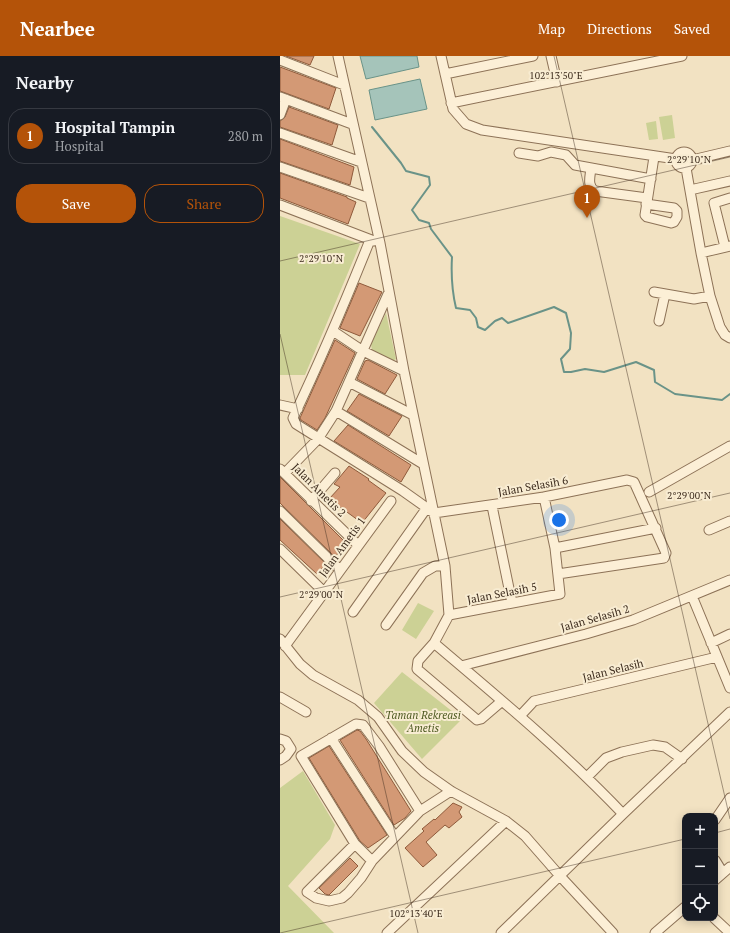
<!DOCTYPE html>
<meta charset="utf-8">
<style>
body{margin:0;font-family:"PT Serif",serif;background:#242831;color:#f1f3f6}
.controls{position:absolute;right:12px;bottom:12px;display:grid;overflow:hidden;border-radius:8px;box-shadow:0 2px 10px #0003}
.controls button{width:36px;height:36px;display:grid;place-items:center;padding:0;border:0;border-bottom:1px solid #363941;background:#171b24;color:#f1f3f6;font:20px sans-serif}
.you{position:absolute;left:279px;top:464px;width:14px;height:14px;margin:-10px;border:3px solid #fff;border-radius:50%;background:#1a73e8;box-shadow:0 0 0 6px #1a73e833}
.badge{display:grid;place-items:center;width:26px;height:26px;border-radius:50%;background:#b45309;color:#fff;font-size:13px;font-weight:700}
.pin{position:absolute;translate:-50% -33px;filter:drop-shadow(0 1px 2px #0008)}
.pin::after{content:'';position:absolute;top:21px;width:14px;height:12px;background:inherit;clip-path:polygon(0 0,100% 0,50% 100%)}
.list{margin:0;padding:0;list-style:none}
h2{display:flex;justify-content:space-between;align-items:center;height:52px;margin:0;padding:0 16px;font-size:17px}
h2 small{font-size:13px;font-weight:400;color:#9ea1a6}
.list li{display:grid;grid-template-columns:26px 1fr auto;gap:12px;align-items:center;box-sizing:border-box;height:56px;margin:0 8px 8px;padding:0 8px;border:1px solid #363941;border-radius:16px}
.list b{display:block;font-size:15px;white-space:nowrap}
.list p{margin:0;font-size:13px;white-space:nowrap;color:#9ea1a6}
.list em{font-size:13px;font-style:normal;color:#9ea1a6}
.actions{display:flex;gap:8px;padding:12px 16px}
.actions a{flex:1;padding:9px 0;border:1px solid #b45309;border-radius:16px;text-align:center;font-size:14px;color:#b45309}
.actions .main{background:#b45309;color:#fff}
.icon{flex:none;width:22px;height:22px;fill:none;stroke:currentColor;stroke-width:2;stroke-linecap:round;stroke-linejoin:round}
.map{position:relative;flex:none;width:450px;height:877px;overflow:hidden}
header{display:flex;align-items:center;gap:24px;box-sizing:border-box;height:56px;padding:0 20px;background:#b45309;color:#fff}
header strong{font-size:19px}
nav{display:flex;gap:22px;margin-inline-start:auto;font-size:14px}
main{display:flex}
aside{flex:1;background:#171b24}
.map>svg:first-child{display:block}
</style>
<header>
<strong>Nearbee</strong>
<nav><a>Map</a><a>Directions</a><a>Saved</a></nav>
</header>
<main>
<aside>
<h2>Nearby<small></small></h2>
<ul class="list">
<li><span class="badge">1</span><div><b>Hospital Tampin</b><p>Hospital</p></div><em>280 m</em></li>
</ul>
<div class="actions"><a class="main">Save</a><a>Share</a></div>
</aside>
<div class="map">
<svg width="450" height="877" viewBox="0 0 450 877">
<rect width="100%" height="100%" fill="#f2e2c2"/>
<path fill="#ccd195" d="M 392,59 L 395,82 L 383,84 L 379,61 Z
M 376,65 L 378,83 L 369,84 L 366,67 Z
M 0,160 L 80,188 L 25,319 L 0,319 Z
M 106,257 L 116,303 L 111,306 L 92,295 L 91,288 Z
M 138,547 L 154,555 L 136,583 L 122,574 Z
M 122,616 L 182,663 L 142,703 L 94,647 Z
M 23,715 L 55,769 L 50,783 L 8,830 L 54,877 L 0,877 L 0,732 Z"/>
<path fill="#a5c4ba" stroke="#6a9388" d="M 80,0 L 137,0 L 139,11 L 86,23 Z
M 140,23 L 147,53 L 95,64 L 89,34 Z"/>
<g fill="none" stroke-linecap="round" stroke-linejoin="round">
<path stroke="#6a9388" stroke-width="2" d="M 92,71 L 121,107 L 126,115 L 149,121 L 150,129 L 132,154 L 139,164 L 149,167 L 151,173 L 172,201 C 171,218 172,235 176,252 L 190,254 L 196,262 L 198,271 L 205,274 L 215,265 L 222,262 L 228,267 L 274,251 L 286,257 L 291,277 L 290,293 L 281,303 L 284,316 L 291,316 L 305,313 L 324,316 L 356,306 L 374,314 L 375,326 L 395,338 L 442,344 L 450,338"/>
</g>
<path fill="#d39975" stroke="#8f5a3b" d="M 6,0 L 34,0 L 30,9 Z
M 0,11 L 56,32 L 49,53 L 0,35 Z
M 9,51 L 58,69 L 52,89 L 0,71 L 0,65 L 5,61 Z
M 0,83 L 74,111 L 70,129 L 0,105 Z
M 0,117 L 67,141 L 67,142 L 76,146 L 68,168 L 0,142 Z
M 79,227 L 102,236 L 80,280 L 60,272 Z
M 55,284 L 75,297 L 45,362 L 37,374 L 21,364 L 20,362 Z
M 88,304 L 117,319 L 105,338 L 77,323 L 85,305 Z
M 79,338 L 122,360 L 109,380 L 67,355 Z
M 68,369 L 131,409 L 121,426 L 54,385 Z
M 69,410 L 89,423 L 88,424 L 106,437 L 82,467 L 49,443 L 60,431 L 54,428 Z
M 0,421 L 66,487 L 55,501 L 0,447 Z
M 0,463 L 46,508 L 37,518 L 0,484 Z
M 77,674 L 80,675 L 86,683 L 131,755 L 125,762 L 114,769 L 60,684 Z
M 49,690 L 107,779 L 88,792 L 80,785 L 29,702 Z
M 173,747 L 182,751 L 179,756 L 182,761 L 169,772 L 165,769 L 146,786 L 157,799 L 143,811 L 125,792 L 144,775 L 142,773 L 154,763 L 155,764 Z
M 70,802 L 78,810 L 49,839 L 45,838 L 39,832 Z"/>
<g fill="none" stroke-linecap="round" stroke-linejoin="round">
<g stroke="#8d7257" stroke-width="11">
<path id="minor" d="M 58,0 L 100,187 L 124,315 L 165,510 L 169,559 L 154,587 L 138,605 L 137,613 L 197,664 L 201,663 L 222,645
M 161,0 L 173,53 L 186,68 L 202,74 L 396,103
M 271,0 L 277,26
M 0,4 L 64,29
M 165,18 L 253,0
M 0,41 L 72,68
M 171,47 L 402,0
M 0,59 L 6,43
M 0,77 L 81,106
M396 104a8 8 0 1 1 16 0a8 8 0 1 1-16 0Z
M 239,97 L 258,100 L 271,96 L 286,99 L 295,109 L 371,123
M 412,104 L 450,95
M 0,111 L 89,142
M 311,112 C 310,121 307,130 315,135 L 367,142
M 406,112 L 421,197 L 430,240 L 440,271 L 445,279 L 450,282
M 410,134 L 450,125
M 366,148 L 394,152 L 397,155 L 397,161 L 394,166 L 391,167 L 367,161 L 365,159 L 374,101
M 0,149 L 94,185
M 90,184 C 66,244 41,303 13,362 L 16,368 L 123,435 L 154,457 L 264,441 L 347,424 L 354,426 L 386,497 L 384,502 L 278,518
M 445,191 L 434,147 L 450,142
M 421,197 L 450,190
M 374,236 L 414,243 L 430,240
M 379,265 L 385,238
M 53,275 L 83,295 L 124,315
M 69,326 L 133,359
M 0,349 L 18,353
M 56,355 L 143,408
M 0,413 L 78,489
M 5,417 L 38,383 L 56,355 L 108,238
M 369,436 L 450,390
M 31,445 L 55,417
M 212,450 L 232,547
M 0,455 L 60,514
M 429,474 L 450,465
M 275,492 L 376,472
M 0,493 L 44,536
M 412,540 L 450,632
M 73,556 L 146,453
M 169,559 L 280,538 L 275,492 L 264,441
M 106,569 L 143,517 L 155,510 L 165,510
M 0,583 L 20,608 L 33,619 L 78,644 L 98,661 L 122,695 L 144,716 L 171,735 L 226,765 L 245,780 L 280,820 L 333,877
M 154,587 C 219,642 284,696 343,758
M 431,587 L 450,578
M 5,590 L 111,445
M 181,610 L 306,578 L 353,564 L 450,524
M 0,641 L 26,656
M 240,660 L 254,645 L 437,601
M 51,682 L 115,781
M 0,683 L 6,685 L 11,693 L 6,700 L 0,704
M 307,721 L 326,702 L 342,696 L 373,689 L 385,691 L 402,703
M 435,764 L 450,742
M 75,788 L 27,836 L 36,842 L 49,845 L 62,842 L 68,837 L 81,822 L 92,805 L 140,755 L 171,735
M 435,804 L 443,817
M 92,805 L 75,788 L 21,700 L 76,668 L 83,669 L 99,690 L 140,755
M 435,824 L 450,811
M 434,862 L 450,877
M 107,877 L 226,765
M 221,877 L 343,758 L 450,656
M 375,877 L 405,851"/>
</g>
<use href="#minor" stroke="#fcefd6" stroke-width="9"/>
</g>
<path fill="none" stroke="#3c2b1d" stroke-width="1" stroke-opacity="0.45" d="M 274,0 L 450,763M 0,205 L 450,101M 0,278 L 138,877M 0,541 L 450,437M 435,777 L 450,773M 0,877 L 405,783"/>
<g text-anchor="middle" stroke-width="4" stroke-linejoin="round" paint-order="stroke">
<g font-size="11" fill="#3c2b1d" stroke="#f8ecd2">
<text transform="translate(253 430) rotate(-10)" y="4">Jalan Selasih 6</text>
<text transform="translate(39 434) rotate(45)" y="4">Jalan Ametis 2</text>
<text transform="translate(62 491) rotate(-54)" y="4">Jalan Ametis 1</text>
<text transform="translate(222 537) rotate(-11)" y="4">Jalan Selasih 5</text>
<text transform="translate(315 562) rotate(-16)" y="4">Jalan Selasih 2</text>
<text transform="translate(333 614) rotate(-14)" y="4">Jalan Selasih</text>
</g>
<g font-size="11" font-style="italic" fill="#4e5a22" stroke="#f8ecd2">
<text x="143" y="663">Taman Rekreasi<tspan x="143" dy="13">Ametis</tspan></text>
</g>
</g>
<g font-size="10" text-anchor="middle" fill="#3c2b1d" stroke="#f8ecd2" stroke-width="4" stroke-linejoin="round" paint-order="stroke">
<text x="276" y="23">102°13'50"E</text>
<text x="409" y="107">2°29'10"N</text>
<text x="41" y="206">2°29'10"N</text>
<text x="409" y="443">2°29'00"N</text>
<text x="41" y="542">2°29'00"N</text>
<text x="136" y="861">102°13'40"E</text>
</g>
</svg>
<div class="controls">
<button>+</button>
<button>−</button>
<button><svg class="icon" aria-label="locate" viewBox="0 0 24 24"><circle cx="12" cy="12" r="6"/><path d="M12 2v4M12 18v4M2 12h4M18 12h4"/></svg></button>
</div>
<div class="you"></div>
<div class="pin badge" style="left:307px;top:162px">1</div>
</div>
</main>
